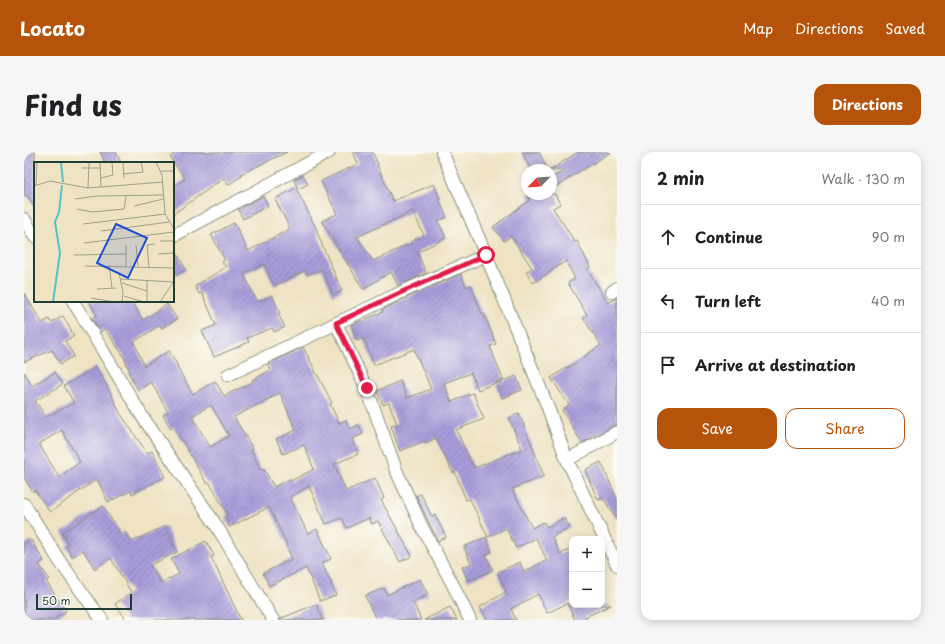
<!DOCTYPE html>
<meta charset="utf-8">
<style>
body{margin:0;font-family:"Playpen Sans",sans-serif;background:#f6f6f6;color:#202124}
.controls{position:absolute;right:12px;bottom:12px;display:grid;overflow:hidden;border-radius:8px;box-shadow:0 2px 10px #0003}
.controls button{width:36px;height:36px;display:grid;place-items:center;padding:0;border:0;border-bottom:1px solid #e0e0e0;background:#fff;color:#202124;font:20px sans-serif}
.compass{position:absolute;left:497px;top:12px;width:36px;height:36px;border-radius:50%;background:#fff;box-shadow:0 2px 10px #0003;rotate:245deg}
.scale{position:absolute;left:12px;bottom:10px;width:96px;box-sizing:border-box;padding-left:4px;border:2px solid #1f3d34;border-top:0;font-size:11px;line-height:14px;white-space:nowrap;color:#1f3d34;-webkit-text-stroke:3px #fdfcf7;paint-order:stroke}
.stop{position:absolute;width:12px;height:12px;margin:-9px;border:3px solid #e11d48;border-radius:50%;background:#fff}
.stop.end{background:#e11d48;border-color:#fff;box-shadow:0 1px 4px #0008}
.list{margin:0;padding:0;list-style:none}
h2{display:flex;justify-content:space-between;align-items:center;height:52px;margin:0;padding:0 16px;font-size:17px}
h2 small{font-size:13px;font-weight:400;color:#757577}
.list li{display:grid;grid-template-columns:26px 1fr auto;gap:12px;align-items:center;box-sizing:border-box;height:64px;padding:0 16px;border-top:1px solid #e0e0e0}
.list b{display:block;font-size:15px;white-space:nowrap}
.list em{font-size:13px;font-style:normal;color:#757577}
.actions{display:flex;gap:8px;padding:12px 16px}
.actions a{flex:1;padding:9px 0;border:1px solid #b45309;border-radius:12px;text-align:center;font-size:14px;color:#b45309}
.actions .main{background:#b45309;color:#fff}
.icon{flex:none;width:22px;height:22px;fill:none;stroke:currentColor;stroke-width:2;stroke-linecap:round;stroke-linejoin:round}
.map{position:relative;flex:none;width:593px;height:468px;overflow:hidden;border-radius:12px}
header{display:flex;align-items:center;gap:24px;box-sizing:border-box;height:56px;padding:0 20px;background:#b45309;color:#fff}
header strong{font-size:19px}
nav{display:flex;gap:22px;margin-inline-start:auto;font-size:14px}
.intro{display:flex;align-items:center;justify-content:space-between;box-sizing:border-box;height:96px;padding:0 24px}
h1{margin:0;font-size:28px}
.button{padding:10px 18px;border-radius:12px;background:#b45309;color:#fff;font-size:14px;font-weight:700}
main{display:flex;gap:24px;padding:0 24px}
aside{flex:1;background:#fff;border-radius:12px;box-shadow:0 2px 10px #0003}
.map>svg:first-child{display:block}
</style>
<header>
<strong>Locato</strong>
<nav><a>Map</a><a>Directions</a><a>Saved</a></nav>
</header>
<div class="intro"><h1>Find us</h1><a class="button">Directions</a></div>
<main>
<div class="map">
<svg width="593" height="468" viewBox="0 0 593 468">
<defs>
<pattern id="building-hatch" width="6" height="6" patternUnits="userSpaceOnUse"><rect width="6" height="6" fill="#a89cda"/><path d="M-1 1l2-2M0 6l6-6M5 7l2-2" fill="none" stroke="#8880b2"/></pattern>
</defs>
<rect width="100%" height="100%" fill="#fdfcf7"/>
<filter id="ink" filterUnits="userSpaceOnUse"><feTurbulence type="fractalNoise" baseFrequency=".025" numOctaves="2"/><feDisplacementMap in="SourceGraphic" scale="8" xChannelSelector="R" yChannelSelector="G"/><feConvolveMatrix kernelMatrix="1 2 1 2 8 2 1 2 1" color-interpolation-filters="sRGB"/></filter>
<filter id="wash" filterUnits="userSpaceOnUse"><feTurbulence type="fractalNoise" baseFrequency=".012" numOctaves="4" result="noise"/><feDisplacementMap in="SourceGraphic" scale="16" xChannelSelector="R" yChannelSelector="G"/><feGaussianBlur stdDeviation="0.9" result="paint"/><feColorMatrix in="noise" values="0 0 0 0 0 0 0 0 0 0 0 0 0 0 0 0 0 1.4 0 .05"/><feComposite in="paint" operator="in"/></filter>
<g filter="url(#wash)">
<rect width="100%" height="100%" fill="#efe3c4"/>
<g id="blocks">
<path fill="url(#building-hatch)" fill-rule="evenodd" d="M 0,0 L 11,0 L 11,56 L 3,43 L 0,45 Z
M 76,0 L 92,0 L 97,11 L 81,11 Z
M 153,0 L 263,0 L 217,22 L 218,24 L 204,33 L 200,26 L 149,62 L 149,35 L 161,27 L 146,5 Z
M 329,0 L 348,0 L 354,12 L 353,13 L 369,49 L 410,32 L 416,47 L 415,48 L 423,65 L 414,69 L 422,86 L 393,100 L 402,121 L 374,134 L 367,120 L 339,137 L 298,69 L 313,62 L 297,29 L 334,12 ZM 389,59 L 400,84 L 387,89 L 388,91 L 349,109 L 333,85 Z
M 498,0 L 515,0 L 524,18 L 507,18 Z
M 554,0 L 587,0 L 559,18 L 556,18 L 556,19 L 527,38 L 527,26 L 542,18 L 526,18 Z
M 279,23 L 284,32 L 274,37 L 270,28 Z
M 272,36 L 294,80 L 293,81 L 318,139 L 309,143 L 298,117 L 284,123 L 282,118 L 250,134 L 240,112 L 220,122 L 233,150 L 248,143 L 256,161 L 254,162 L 261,175 L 250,180 L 248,176 L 223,186 L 225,190 L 190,205 L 178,179 L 192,173 L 178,141 L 175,142 L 171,134 L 202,115 L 198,110 L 201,108 L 187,83 L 210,71 L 224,99 L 266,77 L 251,47 Z
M 503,42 L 531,42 L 536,52 L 529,56 L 551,90 L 553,89 L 566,115 L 563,117 L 584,151 L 593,146 L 593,272 L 558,291 L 538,258 L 545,253 L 527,226 L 545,214 L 545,215 L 577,193 L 559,166 L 563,163 L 544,131 L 551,127 L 542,109 L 509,131 L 502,120 L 508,116 L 487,84 L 480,89 L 469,75 L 506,48 Z
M 239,44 L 244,54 L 219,67 L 214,57 Z
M 149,93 L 162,118 L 152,123 L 149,118 Z
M 437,122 L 442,135 L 447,133 L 458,162 L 460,162 L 472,192 L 466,194 L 479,228 L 454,238 L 447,221 L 420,231 L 427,250 L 449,241 L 460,267 L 432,278 L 450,316 L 498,297 L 485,266 L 495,261 L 520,324 L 488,337 L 508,376 L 520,370 L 523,375 L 540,366 L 546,375 L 528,385 L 536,402 L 548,397 L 548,449 L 523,461 L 514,442 L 487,457 L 492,468 L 463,468 L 456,455 L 482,440 L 474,420 L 496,410 L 500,420 L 523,408 L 512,386 L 492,396 L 482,376 L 464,385 L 446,347 L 442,348 L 431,320 L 429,321 L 412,286 L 402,291 L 401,289 L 376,299 L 367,274 L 373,272 L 365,251 L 359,253 L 353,239 L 376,229 L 383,246 L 407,237 L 390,197 L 350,213 L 339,186 L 333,189 L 327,173 L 359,160 L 358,158 L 380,147 Z
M 0,141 L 18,171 L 25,167 L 28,171 L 39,164 L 50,184 L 41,189 L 50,204 L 37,212 L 28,198 L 0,210 Z
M 65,149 L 107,149 L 119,168 L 143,152 L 153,167 L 138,176 L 136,173 L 110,190 L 120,214 L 145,199 L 154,214 L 153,215 L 169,242 L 191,229 L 200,244 L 229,230 L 228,228 L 247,218 L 244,212 L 279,195 L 308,251 L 306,252 L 315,271 L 322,268 L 325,277 L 335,273 L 339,282 L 328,287 L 334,302 L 310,312 L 322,339 L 351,326 L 360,346 L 357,348 L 388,404 L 376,410 L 354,369 L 348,372 L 345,366 L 323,376 L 318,366 L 302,372 L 285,334 L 266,345 L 284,382 L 293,377 L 307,407 L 298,411 L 312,443 L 296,449 L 282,416 L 245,434 L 239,421 L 268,407 L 262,393 L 263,393 L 245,355 L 206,375 L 201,365 L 204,363 L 185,330 L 183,332 L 150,275 L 147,277 L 139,263 L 144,260 L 127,230 L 114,238 L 105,221 L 106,220 L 99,203 L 81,177 L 76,180 L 68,166 L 73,163 ZM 256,241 L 272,278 L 252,287 L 259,302 L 280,293 L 290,317 L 267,329 L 266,327 L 250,335 L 240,317 L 237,318 L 227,298 L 229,297 L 210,265 ZM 187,253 L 205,284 L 186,295 L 168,264 Z
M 71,215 L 82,232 L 96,261 L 123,301 L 128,299 L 141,325 L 108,342 L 107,339 L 84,350 L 73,327 L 26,360 L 11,338 L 9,340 L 0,326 L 0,220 L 8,234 L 31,220 L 39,232 L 11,249 L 22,265 L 50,251 L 40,234 ZM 38,278 L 56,310 L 35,325 L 15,292 Z
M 492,224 L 498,238 L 478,246 L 472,232 Z
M 577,310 L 593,347 L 593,368 L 579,346 L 574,348 L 561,318 Z
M 397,342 L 408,365 L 411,363 L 422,385 L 414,389 L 392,344 Z
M 79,354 L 97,383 L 101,380 L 107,390 L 141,374 L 153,400 L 126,413 L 137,431 L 155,422 L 147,407 L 182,389 L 190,404 L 187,405 L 217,468 L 102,468 L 91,452 L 107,440 L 87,406 L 71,417 L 59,398 L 48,405 L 42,394 L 45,392 L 38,381 Z
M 462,385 L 468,400 L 462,403 L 469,418 L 444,429 L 438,415 L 447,412 L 440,395 Z
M 7,388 L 20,409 L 15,412 L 25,427 L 22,429 L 42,459 L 29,468 L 0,468 L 0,392 Z
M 396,427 L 404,443 L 389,450 L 397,468 L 352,468 L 341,444 L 360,436 L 363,443 Z
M 292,452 L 299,468 L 256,468 L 256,467 Z
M 544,453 L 587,453 L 561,465 L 562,468 L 551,468 Z
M 426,455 L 433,468 L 400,468 Z"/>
</g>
</g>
<g filter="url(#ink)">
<use href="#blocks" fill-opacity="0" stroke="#87907c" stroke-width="1"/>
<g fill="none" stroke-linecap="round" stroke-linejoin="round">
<g stroke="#87907c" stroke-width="14">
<path id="minor" d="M 418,0 L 462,103 L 523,253 L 543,308 L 593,413
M 0,67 L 11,85
M 149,84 L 305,0
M 588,140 L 593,136
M 49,149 L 118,264 L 192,373 L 249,468
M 312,171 L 343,237 L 372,318 L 398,375 L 428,431 L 446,468
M 204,223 L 380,139 L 462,103
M 543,308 L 593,280
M 0,352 L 37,411 L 78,468"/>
</g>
<use href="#minor" stroke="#fff" stroke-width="12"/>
</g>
</g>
<g fill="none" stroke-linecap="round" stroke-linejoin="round" filter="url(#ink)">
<path stroke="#e11d48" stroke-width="5" d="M 343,236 L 312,171 L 380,139 L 462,103"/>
</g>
<g transform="translate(10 10)">
<rect width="140" height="140" fill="#efe3c4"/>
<path fill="none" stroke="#54c1cb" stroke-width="2" d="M 27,0 L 29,20M 19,140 L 26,91 L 21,60 L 25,50 L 28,23"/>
<path fill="none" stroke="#9ca18a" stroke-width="1" d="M 66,0 L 67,25M 89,0 L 90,16M 122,0 L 128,13 L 131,52 L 140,67M 48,6 L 67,6M 127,9 L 140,9M 89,12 L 109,10 L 107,0M 67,16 L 79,13 L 78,0M 2,23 L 3,0M 0,24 L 16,19 L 54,26 L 129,20M 54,26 L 55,0M 41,37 L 63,34 L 129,33M 100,44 L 129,37M 43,47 L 58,50 L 90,47 L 92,34M 49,62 L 131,52M 67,69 L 135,60M 126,79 L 140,79M 50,81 L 140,70M 102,83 L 104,104M 124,92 L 140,91M 40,93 L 92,92M 75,103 L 78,126M 51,104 L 140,106M 92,104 L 92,83M 115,105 L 113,83 L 121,82M 85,111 L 89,130 L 88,140M 87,117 L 139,120M 88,121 L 113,129M 63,127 L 82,126M 90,134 L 110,140M 57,136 L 81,140M 113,140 L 113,118M 126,140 L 140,119"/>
<path fill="#1d4ed8" fill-opacity="0.15" stroke="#1d4ed8" stroke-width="2" d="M 82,62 L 113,76 L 94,116 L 63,101 Z"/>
<rect width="140" height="140" fill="none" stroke="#1f3d34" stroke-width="2"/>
</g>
</svg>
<div class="controls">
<button>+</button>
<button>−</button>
</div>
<svg class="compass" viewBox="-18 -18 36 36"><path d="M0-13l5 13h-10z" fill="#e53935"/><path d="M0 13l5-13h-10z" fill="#757577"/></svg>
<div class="scale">50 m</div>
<div class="stop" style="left:462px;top:103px"></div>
<div class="stop end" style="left:343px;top:236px"></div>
</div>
<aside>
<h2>2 min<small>Walk · 130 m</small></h2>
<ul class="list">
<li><svg class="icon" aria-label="ahead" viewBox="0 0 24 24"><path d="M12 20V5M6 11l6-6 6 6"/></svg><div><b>Continue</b></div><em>90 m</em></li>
<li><svg class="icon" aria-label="left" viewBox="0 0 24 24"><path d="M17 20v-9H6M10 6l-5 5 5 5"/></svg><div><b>Turn left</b></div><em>40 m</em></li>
<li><svg class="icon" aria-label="arrive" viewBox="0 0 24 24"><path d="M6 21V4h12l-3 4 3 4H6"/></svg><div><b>Arrive at destination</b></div></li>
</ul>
<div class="actions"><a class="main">Save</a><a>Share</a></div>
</aside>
</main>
